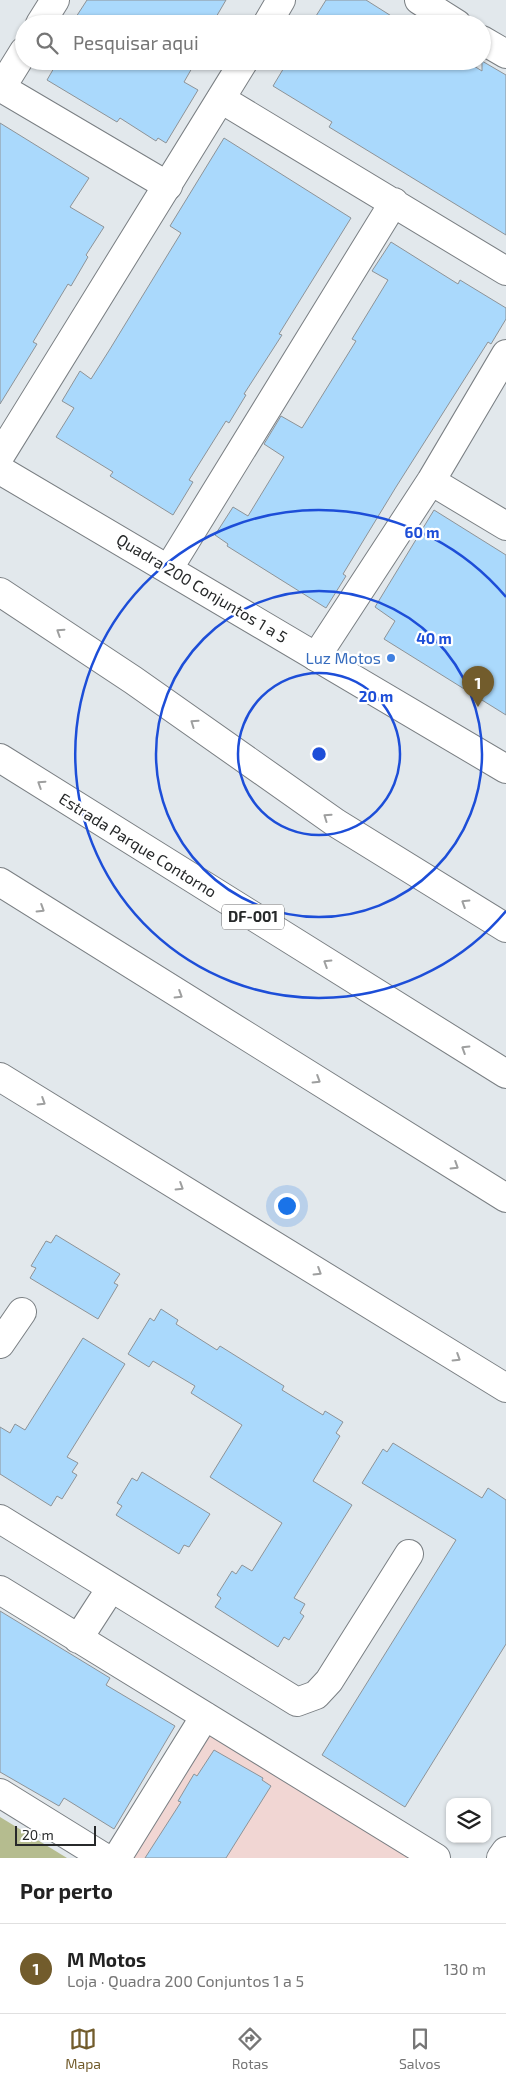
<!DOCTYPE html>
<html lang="pt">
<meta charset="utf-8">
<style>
body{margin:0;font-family:"Exo 2",sans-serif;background:#f6f6f6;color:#222}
.controls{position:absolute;right:15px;bottom:15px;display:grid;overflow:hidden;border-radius:10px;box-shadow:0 1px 4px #0004}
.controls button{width:45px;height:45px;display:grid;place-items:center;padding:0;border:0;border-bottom:1px solid #e0e0e0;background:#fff;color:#222;font:25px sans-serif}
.scale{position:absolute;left:15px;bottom:12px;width:81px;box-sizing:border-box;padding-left:5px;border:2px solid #27292a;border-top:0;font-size:14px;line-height:18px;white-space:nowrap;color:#27292a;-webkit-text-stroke:4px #fff;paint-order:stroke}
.you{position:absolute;left:286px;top:1205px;width:18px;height:18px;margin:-12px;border:4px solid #fff;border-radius:50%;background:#1a73e8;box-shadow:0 0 0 8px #1a73e833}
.badge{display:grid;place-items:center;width:32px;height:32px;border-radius:50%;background:#725c2c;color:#fff;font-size:16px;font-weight:700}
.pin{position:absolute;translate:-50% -41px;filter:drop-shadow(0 1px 2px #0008)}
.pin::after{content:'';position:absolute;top:26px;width:18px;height:15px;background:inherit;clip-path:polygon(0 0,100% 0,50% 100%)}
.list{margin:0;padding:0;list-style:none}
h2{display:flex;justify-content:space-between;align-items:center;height:65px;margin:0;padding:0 20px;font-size:21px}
h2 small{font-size:16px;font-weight:400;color:#767676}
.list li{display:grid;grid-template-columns:32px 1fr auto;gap:15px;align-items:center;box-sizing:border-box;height:90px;padding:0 20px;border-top:1px solid #e0e0e0}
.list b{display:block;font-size:19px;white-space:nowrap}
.list p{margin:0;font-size:16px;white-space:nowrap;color:#767676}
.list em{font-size:16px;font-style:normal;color:#767676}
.icon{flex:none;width:28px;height:28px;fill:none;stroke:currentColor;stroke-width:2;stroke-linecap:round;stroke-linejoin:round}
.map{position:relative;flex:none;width:506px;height:1858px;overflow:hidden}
.search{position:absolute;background:#fff;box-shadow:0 1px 4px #0004;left:15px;right:15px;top:15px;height:55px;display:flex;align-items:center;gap:12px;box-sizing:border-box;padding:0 18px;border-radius:28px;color:#767676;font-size:19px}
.sheet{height:155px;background:#fff}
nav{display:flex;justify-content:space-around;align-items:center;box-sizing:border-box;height:70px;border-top:1px solid #e0e0e0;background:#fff;font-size:14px;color:#767676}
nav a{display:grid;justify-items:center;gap:2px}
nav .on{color:#725c2c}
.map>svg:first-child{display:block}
</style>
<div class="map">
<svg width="506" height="1858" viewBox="0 0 506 1858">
<rect width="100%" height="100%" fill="#e2e8ec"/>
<path fill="#f1d6d3" d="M 205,1727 L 427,1858 L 124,1858 Z"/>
<path fill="#b5bc8f" d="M 0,1817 L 67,1858 L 0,1858 Z"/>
<path fill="#aad9fc" stroke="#8e9397" d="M 87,0 L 226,0 L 212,24 L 87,24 L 76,17 Z
M 326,0 L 366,0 L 404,24 L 311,24 Z
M 58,61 L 196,61 L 184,82 L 198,90 L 166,143 L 158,138 L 156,141 L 120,118 L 117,122 L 47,80 Z
M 288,61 L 466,61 L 482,71 L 482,61 L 506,75 L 506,235 L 329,127 L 332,122 L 273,86 Z
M 0,123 L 89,178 L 70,207 L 104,227 L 86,255 L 88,257 L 71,286 L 68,284 L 33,342 L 37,344 L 0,404 Z
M 224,138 L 351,218 L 279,334 L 282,335 L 244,394 L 246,395 L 229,423 L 226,421 L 189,480 L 193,482 L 173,515 L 110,476 L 113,472 L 56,437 L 74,408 L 62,401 L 80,371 L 91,379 L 110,349 L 181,233 L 170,226 Z
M 391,242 L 458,284 L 460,280 L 506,308 L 506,319 L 491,344 L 488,342 L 396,487 L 343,574 L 346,576 L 326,608 L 227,546 L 228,544 L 215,535 L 233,507 L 248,516 L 284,457 L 264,444 L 281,416 L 302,428 L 356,341 L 352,339 L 388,280 L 372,271 Z
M 434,510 L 506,555 L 506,715 L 384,639 L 395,621 L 375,607 Z
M 56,1235 L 120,1274 L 114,1283 L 118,1285 L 98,1319 L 30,1278 L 36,1268 L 31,1266 L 46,1241 L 51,1243 Z
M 161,1309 L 178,1320 L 176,1324 L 217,1350 L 220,1346 L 284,1386 L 282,1390 L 323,1415 L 325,1411 L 343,1422 L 336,1433 L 340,1436 L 313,1481 L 352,1505 L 294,1598 L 305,1604 L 300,1613 L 304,1616 L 289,1640 L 284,1637 L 278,1647 L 215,1607 L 221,1598 L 217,1595 L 232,1571 L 236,1574 L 242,1565 L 252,1571 L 282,1523 L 210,1477 L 242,1425 L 191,1393 L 195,1386 L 153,1361 L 149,1367 L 128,1354 L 150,1318 L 154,1321 Z
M 83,1338 L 125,1364 L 67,1457 L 78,1463 L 72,1472 L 77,1475 L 62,1499 L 57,1496 L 51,1506 L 0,1474 L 0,1427 L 10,1433 L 15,1424 L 25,1430 Z
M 393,1443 L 482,1498 L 488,1488 L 506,1500 L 506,1644 L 405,1807 L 322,1755 L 456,1540 L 362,1483 L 383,1449 L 387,1452 Z
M 142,1472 L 210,1514 L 189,1547 L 184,1545 L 179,1554 L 116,1515 L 122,1506 L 117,1503 L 132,1478 L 137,1481 Z
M 0,1611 L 110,1678 L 106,1685 L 175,1726 L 114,1829 L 64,1798 L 59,1806 L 0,1772 Z
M 214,1750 L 263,1778 L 262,1780 L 271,1786 L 226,1858 L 145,1858 L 181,1802 L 178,1801 L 194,1774 L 197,1776 Z"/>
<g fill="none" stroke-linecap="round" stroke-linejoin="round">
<g stroke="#7a7f83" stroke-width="30">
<path id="street" d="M 419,0 L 457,24
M 40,24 L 55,0
M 482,40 L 506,54
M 0,87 L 168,186
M 1,88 L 24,51
M 221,99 L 506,271
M 431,481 L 506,526
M 169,568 L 394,202
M 316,657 L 431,481 L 506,354
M 0,1344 L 22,1312
M 0,1519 L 297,1702 L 316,1695 L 329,1681 L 409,1554
M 0,1590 L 436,1858
M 78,1639 L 111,1588
M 0,1793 L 105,1858
M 117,1858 L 205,1716"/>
</g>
<g stroke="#7a7f83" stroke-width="30">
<path id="secondary" d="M 267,24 L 281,0
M 0,456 L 244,61
M 0,470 L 506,769
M 0,592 L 133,680 L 336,823 L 506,928
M 0,1077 L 506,1388
M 501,1858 L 506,1851"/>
</g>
<g stroke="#7a7f83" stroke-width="30">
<path id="highway" d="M 0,758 L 506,1074
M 0,882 L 506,1198"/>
</g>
<use href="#street" stroke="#fff" stroke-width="28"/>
<use href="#secondary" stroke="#fff" stroke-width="28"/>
<use href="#highway" stroke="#fff" stroke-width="28"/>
</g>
<defs><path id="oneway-chevron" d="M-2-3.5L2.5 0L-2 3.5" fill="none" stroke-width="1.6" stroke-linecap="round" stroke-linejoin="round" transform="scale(1.25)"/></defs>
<g stroke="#9e9f9f">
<use href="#oneway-chevron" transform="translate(60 632) rotate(-147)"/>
<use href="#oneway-chevron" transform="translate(194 723) rotate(-145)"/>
<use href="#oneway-chevron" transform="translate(41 784) rotate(-147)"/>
<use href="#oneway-chevron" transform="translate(327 817) rotate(-145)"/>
<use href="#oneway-chevron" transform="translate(465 903) rotate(-148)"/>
<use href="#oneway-chevron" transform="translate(41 909) rotate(32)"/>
<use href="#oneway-chevron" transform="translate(327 963) rotate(-148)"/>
<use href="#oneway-chevron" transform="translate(179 995) rotate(32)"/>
<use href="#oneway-chevron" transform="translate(465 1049) rotate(-148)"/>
<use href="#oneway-chevron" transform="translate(317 1080) rotate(32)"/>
<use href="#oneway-chevron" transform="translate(42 1102) rotate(32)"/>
<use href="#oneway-chevron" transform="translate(455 1166) rotate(32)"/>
<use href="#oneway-chevron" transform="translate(180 1187) rotate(32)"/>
<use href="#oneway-chevron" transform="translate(318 1272) rotate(32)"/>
<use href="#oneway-chevron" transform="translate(457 1358) rotate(32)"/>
</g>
<g fill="none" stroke="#1d4ed8" stroke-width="2.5">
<circle cx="319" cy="754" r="81"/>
<circle cx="319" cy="754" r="163"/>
<path d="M506 911A244 244 0 1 1 506 597"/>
</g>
<circle fill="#3f7fe0" stroke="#fff" stroke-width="2" cx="391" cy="658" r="5"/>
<g text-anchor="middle" stroke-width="4.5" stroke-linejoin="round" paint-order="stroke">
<rect fill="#fff" stroke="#68696a" stroke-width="1" x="222" y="904.5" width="62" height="25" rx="4"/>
<g font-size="15" font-weight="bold" fill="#27292a">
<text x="253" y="922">DF-001</text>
</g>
<g font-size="16" fill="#27292a" stroke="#fff">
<text transform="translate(202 588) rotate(31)" y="6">Quadra 200 Conjuntos 1 a 5</text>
<text transform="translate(138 845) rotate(32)" y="6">Estrada Parque Contorno</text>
</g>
<g font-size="16" fill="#366cbe" stroke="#fff" text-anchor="end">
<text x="381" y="664">Luz Motos</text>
</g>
</g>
<circle cx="319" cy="754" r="8" fill="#1d4ed8" stroke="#fff" stroke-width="2.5"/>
<g font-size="15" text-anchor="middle" font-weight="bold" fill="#1d4ed8" stroke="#fff" stroke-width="4.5" stroke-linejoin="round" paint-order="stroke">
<text x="422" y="538">60 m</text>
<text x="434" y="644">40 m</text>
<text x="376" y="702">20 m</text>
</g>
</svg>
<div class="controls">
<button><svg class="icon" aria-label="layers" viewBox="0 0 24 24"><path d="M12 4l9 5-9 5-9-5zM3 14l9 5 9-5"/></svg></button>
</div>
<div class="scale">20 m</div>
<div class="you"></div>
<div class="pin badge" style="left:478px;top:707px">1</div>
<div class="search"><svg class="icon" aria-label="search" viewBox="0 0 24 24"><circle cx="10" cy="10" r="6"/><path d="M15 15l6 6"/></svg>Pesquisar aqui</div>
</div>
<section class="sheet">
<h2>Por perto<small></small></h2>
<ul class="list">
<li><span class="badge">1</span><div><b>M Motos</b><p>Loja · Quadra 200 Conjuntos 1 a 5</p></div><em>130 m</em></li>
</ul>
</section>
<nav>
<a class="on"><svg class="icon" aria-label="map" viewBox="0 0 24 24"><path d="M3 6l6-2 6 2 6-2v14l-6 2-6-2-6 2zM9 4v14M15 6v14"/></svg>Mapa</a>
<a><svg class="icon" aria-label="directions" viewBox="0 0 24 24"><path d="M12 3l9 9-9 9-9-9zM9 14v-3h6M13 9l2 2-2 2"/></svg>Rotas</a>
<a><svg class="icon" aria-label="saved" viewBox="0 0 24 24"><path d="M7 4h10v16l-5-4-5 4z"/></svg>Salvos</a>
</nav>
